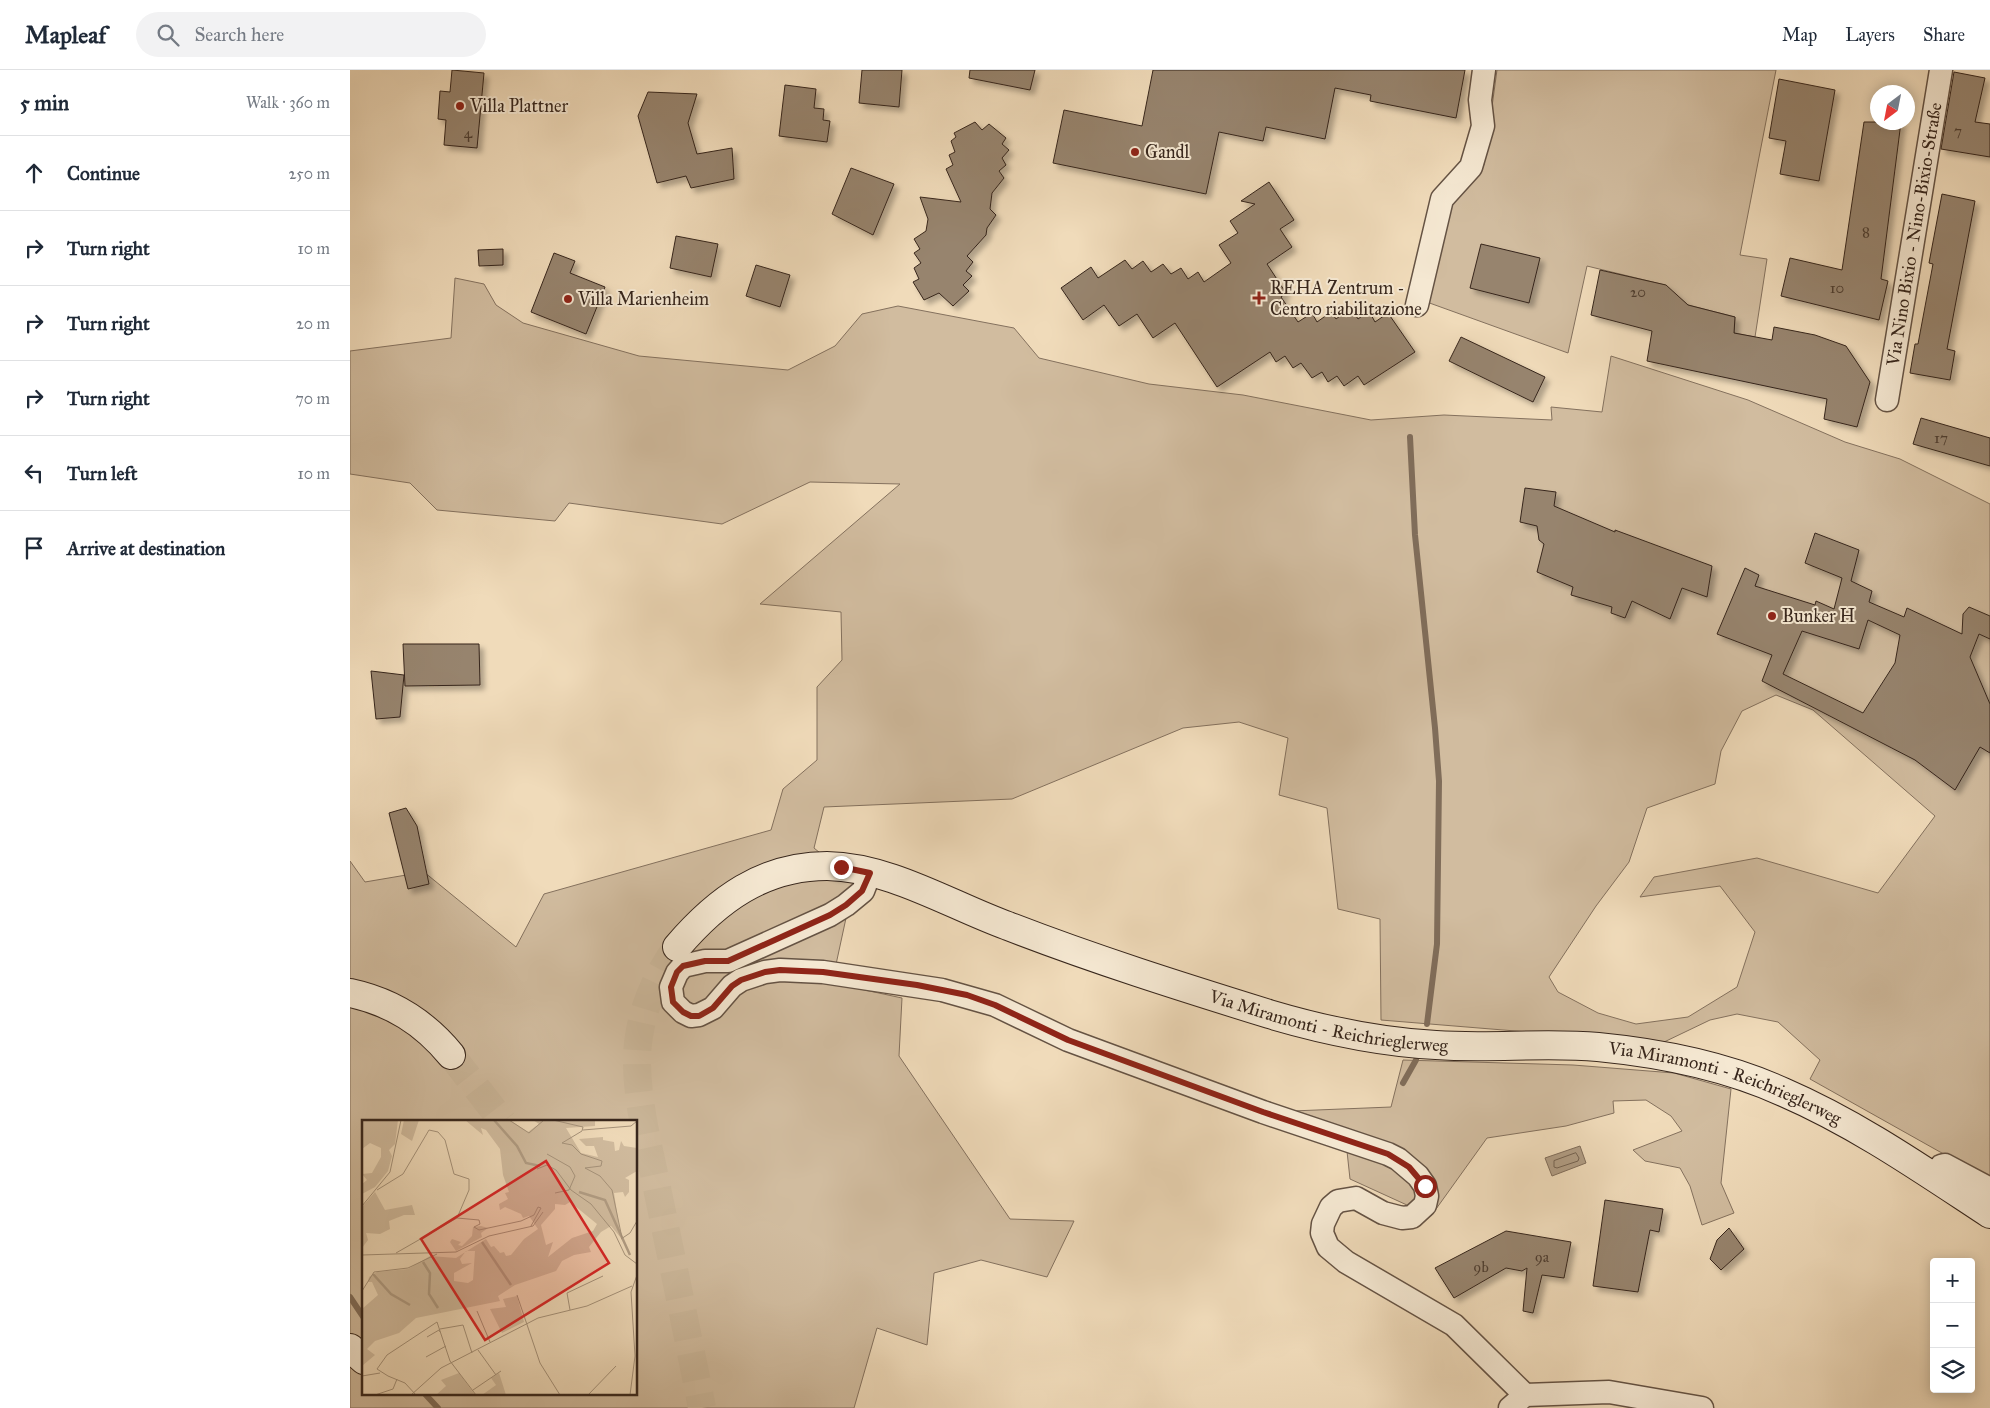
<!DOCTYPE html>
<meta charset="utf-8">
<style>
body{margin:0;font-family:"IM FELL Great Primer",serif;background:#f2f2f3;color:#1f2937}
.controls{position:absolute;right:15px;bottom:15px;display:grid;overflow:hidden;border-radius:5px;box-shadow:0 2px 12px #0003}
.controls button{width:45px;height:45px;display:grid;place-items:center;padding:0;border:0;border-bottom:1px solid #e0e1e3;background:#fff;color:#1f2937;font:25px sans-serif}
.compass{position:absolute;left:1520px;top:15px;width:45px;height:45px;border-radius:50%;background:#fff;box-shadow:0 2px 12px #0003;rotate:212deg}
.stop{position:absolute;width:15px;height:15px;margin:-11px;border:4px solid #8f2418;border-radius:50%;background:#fff}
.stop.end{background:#8f2418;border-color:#fff;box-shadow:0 1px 5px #0008}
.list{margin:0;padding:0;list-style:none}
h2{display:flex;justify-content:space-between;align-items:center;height:65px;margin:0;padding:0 20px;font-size:21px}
h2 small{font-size:16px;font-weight:400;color:#747a83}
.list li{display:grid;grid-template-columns:32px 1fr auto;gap:15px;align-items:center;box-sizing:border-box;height:75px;padding:0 20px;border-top:1px solid #e0e1e3}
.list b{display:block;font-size:19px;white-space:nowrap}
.list em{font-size:16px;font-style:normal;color:#747a83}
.icon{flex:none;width:28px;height:28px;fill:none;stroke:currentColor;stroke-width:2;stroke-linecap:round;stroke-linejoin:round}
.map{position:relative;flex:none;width:1640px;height:1338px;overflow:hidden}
header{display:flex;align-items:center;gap:30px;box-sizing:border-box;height:70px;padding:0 25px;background:#fff;border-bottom:1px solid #e0e1e3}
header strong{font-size:24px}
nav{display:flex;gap:28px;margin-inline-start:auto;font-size:18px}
.search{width:350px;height:45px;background:#f2f2f3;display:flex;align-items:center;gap:12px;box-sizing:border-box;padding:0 18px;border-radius:28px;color:#747a83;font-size:19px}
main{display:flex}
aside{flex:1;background:#fff}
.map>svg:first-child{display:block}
</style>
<header>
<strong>Mapleaf</strong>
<div class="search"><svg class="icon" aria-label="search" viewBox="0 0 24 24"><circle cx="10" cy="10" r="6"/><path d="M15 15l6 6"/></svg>Search here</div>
<nav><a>Map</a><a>Layers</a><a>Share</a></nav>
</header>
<main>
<aside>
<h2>5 min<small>Walk · 360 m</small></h2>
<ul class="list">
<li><svg class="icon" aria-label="ahead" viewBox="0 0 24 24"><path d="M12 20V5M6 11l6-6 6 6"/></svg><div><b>Continue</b></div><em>250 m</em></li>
<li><svg class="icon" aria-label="right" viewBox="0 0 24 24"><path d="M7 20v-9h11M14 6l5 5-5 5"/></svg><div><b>Turn right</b></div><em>10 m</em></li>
<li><svg class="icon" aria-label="right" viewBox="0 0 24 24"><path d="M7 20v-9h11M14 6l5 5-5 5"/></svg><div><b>Turn right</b></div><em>20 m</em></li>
<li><svg class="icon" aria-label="right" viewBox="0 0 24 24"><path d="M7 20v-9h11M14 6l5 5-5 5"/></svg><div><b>Turn right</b></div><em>70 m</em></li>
<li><svg class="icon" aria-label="left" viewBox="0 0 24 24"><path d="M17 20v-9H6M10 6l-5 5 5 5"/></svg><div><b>Turn left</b></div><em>10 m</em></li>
<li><svg class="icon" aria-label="arrive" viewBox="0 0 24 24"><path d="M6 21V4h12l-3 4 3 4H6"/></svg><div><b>Arrive at destination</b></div></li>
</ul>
</aside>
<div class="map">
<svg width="1640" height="1338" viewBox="0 0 1640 1338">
<defs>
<filter id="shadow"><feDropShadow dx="4.5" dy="4.5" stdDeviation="2.5" flood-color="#0004"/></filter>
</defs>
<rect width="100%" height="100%" fill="#f0dbba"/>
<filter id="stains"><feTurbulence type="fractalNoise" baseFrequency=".004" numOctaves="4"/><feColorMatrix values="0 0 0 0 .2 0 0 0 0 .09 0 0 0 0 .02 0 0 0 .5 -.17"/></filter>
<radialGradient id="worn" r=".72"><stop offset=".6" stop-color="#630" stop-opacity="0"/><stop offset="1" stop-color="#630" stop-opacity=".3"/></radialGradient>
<path fill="#d1bc9f" stroke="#84715e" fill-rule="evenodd" d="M 1147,0 L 1426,0 L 1390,185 L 1417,189 L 1405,267 L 1384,263 L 1385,247 L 1338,235 L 1315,215 L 1237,196 L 1218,283 L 1074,231 L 1095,141 L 1134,95 Z
M 105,208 L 134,214 L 146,235 L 173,253 L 289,286 L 438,300 L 485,276 L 512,244 L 548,236 L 664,258 L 689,288 L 799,314 L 893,325 L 1021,350 L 1094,345 L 1202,350 L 1201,337 L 1252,342 L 1261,286 L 1398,330 L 1495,372 L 1550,389 L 1640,434 L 1640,1110 L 1460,1009 L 1470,990 L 1428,952 L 1387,944 L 1360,950 L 1312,973 L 1031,950 L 1030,849 L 988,839 L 977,738 L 929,725 L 938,668 L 889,652 L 833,658 L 662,729 L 474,737 L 464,778 L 504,811 L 482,913 L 552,928 L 549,986 L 660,1149 L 724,1151 L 697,1207 L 631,1190 L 584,1203 L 577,1275 L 527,1258 L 504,1338 L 0,1338 L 0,791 L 15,812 L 74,802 L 166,877 L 194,824 L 421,760 L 433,719 L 467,690 L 467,617 L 492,590 L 491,542 L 410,534 L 550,414 L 460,412 L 372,454 L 219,433 L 205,451 L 87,440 L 60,413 L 0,404 L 0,281 L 101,268 ZM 1426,625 L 1463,640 L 1585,746 L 1528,823 L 1407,788 L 1304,807 L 1290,827 L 1370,816 L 1405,862 L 1387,917 L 1338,947 L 1286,954 L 1248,943 L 1208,922 L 1199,907 L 1246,836 L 1279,792 L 1297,738 L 1365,714 L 1371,681 L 1392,641 ZM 14,1052 L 286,1052 L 286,1324 L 14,1324 Z
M 1053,990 L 1223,995 L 1324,1003 L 1381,1019 L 1371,1113 L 1384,1143 L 1352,1155 L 1340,1116 L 1330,1098 L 1295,1091 L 1283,1080 L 1332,1061 L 1321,1046 L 1296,1030 L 1263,1031 L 1264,1043 L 1216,1056 L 1137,1068 L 1081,1146 L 1000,1109 L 996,1072 L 942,1041 L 1041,1037 Z"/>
<path fill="#b19d84" stroke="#806d5a" d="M 1230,1076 L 1236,1093 L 1202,1106 L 1195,1088 Z"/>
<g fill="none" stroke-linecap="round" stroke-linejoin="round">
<path stroke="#746250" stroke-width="1" d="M 1226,1083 L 1229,1088 L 1228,1091 L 1207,1098 L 1204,1097 L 1204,1091 Z"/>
<path stroke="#806d5a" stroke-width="6" d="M 1060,367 L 1065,465 L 1085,658 L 1089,711 L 1087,874 L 1077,954
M 1053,1013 L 1066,990
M 0,1227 L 14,1248
M 75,1324 L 88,1338"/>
</g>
<path fill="#97846e" stroke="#37261c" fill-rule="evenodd" filter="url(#shadow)" d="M 102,0 L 134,3 L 127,78 L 94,75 L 96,50 L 88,49 L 90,21 L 100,22 Z
M 512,0 L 552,0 L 549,37 L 509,33 Z
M 620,0 L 685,0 L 680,20 L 619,8 Z
M 803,0 L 1115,0 L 1106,48 L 1020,31 L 1021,25 L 985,18 L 975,69 L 916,57 L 913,71 L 869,62 L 856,124 L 703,93 L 714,40 L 792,56 Z
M 1604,2 L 1635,8 L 1625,52 L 1640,54 L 1640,87 L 1591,79 Z
M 1429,9 L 1485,20 L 1469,111 L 1430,104 L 1436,71 L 1419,68 Z
M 435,15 L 466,19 L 464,38 L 474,39 L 473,50 L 480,51 L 477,72 L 429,66 Z
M 298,22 L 347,24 L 338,53 L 347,84 L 382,78 L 384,109 L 341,118 L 336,106 L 307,113 L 288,46 Z
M 625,52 L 632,60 L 639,54 L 656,68 L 652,74 L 659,80 L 652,88 L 656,95 L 649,101 L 654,108 L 642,123 L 640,139 L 646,145 L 637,158 L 636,165 L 617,186 L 623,192 L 616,201 L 622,206 L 613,215 L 619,221 L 603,236 L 589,223 L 574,230 L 563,212 L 569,209 L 564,198 L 571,193 L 564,183 L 570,179 L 564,169 L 576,161 L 578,149 L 570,127 L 611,132 L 596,99 L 603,95 L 599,85 L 605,82 L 601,71 L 606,67 L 604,63 Z
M 1514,52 L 1551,52 L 1531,209 L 1538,211 L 1529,250 L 1431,226 L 1440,188 L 1492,200 Z
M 501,98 L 544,114 L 523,165 L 482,144 Z
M 919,112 L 944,150 L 930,159 L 942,177 L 917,194 L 936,223 L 931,227 L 948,252 L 962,243 L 967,252 L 981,242 L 986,249 L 1001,238 L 1008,249 L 1019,241 L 1025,252 L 1038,243 L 1065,282 L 1014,315 L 1008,306 L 994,316 L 987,306 L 978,312 L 972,302 L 962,308 L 951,293 L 943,298 L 935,286 L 926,292 L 920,282 L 867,317 L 825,253 L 803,268 L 787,244 L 769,256 L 754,235 L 733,250 L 711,218 L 741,197 L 748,208 L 775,190 L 782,199 L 793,191 L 801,202 L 813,194 L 821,204 L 831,198 L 838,209 L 848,202 L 854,212 L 881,193 L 869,175 L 888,163 L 880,151 L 905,134 L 891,131 Z
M 1592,124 L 1625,131 L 1597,279 L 1605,281 L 1600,310 L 1560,303 L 1565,274 L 1568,274 L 1583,194 L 1579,193 Z
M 326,166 L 368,174 L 361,207 L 320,198 Z
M 1131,174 L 1190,188 L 1179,233 L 1120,218 Z
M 153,179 L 153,195 L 129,196 L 128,180 Z
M 204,183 L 225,191 L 220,203 L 255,217 L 236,264 L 181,242 Z
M 406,195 L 440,205 L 430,237 L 396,226 Z
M 1250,200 L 1316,215 L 1338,235 L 1385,247 L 1384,263 L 1422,270 L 1424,257 L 1465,265 L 1496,276 L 1520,312 L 1507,357 L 1474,349 L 1477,329 L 1297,291 L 1302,261 L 1241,245 Z
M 1111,267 L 1195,307 L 1183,332 L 1099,291 Z
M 1571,348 L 1640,368 L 1640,396 L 1563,374 Z
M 1175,418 L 1206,422 L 1204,436 L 1265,462 L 1265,460 L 1362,496 L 1357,527 L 1332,518 L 1320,549 L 1282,531 L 1275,548 L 1261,543 L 1262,537 L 1221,525 L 1223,517 L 1187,502 L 1194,474 L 1189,470 L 1187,456 L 1170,452 Z
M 1465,463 L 1509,480 L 1501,511 L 1522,521 L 1519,532 L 1554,547 L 1557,538 L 1612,564 L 1613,544 L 1619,537 L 1640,546 L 1640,569 L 1629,564 L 1620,587 L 1640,634 L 1640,683 L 1630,677 L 1605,720 L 1565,690 L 1412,611 L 1422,585 L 1367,564 L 1395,498 L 1409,505 L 1405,516 L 1465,535 L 1466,531 L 1484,539 L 1492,508 L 1455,493 ZM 1518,550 L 1550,565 L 1545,593 L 1513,643 L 1433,604 L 1452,561 L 1509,579 Z
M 53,574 L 129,574 L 130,615 L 55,616 Z
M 21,601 L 54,605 L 50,647 L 26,649 Z
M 56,738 L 67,756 L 79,814 L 58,819 L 39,743 Z
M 1255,1130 L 1313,1139 L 1309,1162 L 1300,1160 L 1288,1222 L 1243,1216 Z
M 1379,1158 L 1394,1179 L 1371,1200 L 1360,1189 L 1367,1170 Z
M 1156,1161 L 1221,1172 L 1214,1208 L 1192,1205 L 1183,1243 L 1173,1241 L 1177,1198 L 1172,1201 L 1156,1198 L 1104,1228 L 1085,1198 Z"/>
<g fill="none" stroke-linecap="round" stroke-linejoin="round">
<path stroke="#cbb79a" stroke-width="28" stroke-dasharray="28 14" stroke-linecap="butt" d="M 327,877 C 308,903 294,933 289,966 C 281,1013 299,1077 308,1123 C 323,1195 338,1266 352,1338
M 101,985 L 153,1052"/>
<g stroke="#655344" stroke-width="25">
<g id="minor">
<path d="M 1067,235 L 1092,129 L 1121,97 L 1133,56 L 1130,30 L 1134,0"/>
<path id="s1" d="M 1537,330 L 1591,0"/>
<path d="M 520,803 L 513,821 L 496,835 L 480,845 L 378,891 L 355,891 L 333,896 L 327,903 L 321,917 L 323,932 L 333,942 L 341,946 L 349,945 L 363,938 L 382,916 L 391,910 L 415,902 L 430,900 L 473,902 L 592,920 L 645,935 L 718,970 L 913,1042 L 1038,1084 L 1048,1089 L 1068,1106 L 1075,1116 L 1077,1126 L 1075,1135 L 1062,1147 L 1052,1148 L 1033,1143 L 1006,1128 L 988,1131 L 981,1137 L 973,1154 L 972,1163 L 978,1177 L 996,1192 L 1104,1255 L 1175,1325"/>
<path d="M 1584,1106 L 1591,1096 L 1595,1095 L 1640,1119"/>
<path d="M 1160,1338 L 1175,1325 L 1259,1322 L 1352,1338"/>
</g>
</g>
<g stroke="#37261c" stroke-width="30">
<g id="secondary">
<path id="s2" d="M 327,877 C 367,830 413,796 477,796 C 540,797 600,835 658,856 C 743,889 832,917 919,944 C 973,960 1029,972 1086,975 C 1140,979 1195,972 1248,977 C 1310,983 1376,996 1433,1022 C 1507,1054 1573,1100 1640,1144"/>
<path d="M 0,923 C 42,932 74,952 101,985"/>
<path d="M 0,1278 L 14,1290"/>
</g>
</g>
<use href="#minor" stroke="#f5e8d2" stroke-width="22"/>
<use href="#secondary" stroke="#f5e8d2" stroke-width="28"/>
</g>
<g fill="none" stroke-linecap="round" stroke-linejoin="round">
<path stroke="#8f2418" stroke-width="6" d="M 491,797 L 520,803 L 512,821 L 496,835 L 480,845 L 378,891 L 355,891 L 333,896 L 327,902 L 321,917 L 323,932 L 333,942 L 341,946 L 349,946 L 363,938 L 382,916 L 391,910 L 415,902 L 430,900 L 473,902 L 567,915 L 617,925 L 645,935 L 718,970 L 764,987 L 913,1042 L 1038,1084 L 1059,1097 L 1075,1116"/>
</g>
<g fill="#8f2418" stroke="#f5e8d2" stroke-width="2">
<circle cx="110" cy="36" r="5"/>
<circle cx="785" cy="82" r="5"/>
<path d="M906.5 220.5h5v5h5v5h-5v5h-5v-5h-5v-5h5z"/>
<circle cx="218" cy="229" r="5"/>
<circle cx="1422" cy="546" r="5"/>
</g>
<g text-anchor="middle" stroke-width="4" stroke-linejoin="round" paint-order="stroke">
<g font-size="15" fill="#4f3e30">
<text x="1608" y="66">7</text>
<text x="118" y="68">4</text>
<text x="1516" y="167">8</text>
<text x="1487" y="223">10</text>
<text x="1288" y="227">20</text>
<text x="1591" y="373">17</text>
<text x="1192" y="1192">9a</text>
<text x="1131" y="1202">9b</text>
</g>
<g font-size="18" fill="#37261c" stroke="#f5e8d2" text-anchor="start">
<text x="120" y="42">Villa Plattner</text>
<text x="795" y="88">Gandl</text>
<text x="920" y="224">REHA Zentrum -<tspan x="920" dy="21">Centro riabilitazione</tspan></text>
<text x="228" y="235">Villa Marienheim</text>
<text x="1432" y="552">Bunker H</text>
</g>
<g font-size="18" fill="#37261c" stroke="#f5e8d2">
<text dy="6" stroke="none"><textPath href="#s1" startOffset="168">Via Nino Bixio - Nino-Bixio-Straße</textPath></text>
<text dy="6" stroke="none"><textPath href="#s2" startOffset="704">Via Miramonti - Reichrieglerweg</textPath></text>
<text dy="6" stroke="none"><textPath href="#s2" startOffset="1109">Via Miramonti - Reichrieglerweg</textPath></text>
</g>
</g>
<g transform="translate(12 1050)">
<rect width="275" height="275" fill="#f0dbba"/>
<path d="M 0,0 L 36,0 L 33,24 L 27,30 L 30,36 L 26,51 L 13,67 L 0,74 L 0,64 L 5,60 L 0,54 L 10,53 L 19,37 L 19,28 L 8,23 L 0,29 ZM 42,0 L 57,0 L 50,21 L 39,14 ZM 103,0 L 148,0 L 166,12 L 177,4 L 171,0 L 233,0 L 233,6 L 204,8 L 219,33 L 236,37 L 232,26 L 224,26 L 217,19 L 241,17 L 241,20 L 252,22 L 253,31 L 257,30 L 259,21 L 262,26 L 275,28 L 275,51 L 263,58 L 267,60 L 267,72 L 263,77 L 261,72 L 252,73 L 259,118 L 249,106 L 239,112 L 227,127 L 229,132 L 212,135 L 200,141 L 194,151 L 153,165 L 136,176 L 138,181 L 54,198 L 37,213 L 13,221 L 5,229 L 13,235 L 0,246 L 0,189 L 16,175 L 10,162 L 6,162 L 7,157 L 15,152 L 46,149 L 68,136 L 94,138 L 124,119 L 129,127 L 132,126 L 138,133 L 142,132 L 144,136 L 149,135 L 162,119 L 176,109 L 167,96 L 161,98 L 159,94 L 143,87 L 138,90 L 137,84 L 146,79 L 143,73 L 147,72 L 141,55 L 138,29 L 124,10 L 119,8 L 121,15 ZM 208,82 L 235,104 L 231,111 L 210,118 L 186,137 L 191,122 L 184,125 L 179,105 L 193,89 L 193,84 L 203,85 ZM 104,131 L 113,131 L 111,160 L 106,163 L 92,161 L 92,153 L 110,143 L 100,144 L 98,139 ZM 13,72 L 23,90 L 50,85 L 53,95 L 42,95 L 27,101 L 28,109 L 18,114 L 4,113 L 6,120 L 0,128 L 0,87 ZM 119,106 L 126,108 L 119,113 L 120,117 L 94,131 L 88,122 L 90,119 L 99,122 L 96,125 L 100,126 L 110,116 L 111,107 ZM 155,176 L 162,202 L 140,213 L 128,189 L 144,187 L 141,179 ZM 97,253 L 113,275 L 74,275 L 84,266 L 79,260 ZM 137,253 L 144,275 L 120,275 L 134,265 L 129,258 Z" fill="#d1bc9f" fill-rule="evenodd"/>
<path fill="none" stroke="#b19d84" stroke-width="2.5" d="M 132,0 L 155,26 L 164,43 L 178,46M 217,72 L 243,80 L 268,135M 120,122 L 149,165M 61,142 L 68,153 L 67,174 L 76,188M 11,154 L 29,174 L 48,185"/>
<path fill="none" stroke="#a6937b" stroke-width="1" d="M 147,0 L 167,13 L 182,0M 191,0 L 221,7 L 220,11 L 200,23 L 210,25 L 219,34 L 240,41 L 239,46 L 223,48 L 238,56 L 250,70 L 260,118M 221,10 L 269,6 L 275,1M 185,34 L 208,47 L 213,56 L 207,70 L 193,73M 175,49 L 185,45 L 194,50 L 209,70 L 229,84 L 252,112 L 263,135 L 275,144M 15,70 L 41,54 L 67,10 L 76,12 L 83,20 L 92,54 L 107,59 L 107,70 L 95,98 L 34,133M 0,86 L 28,52 L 39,0M 95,98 L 117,100 L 118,104 L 112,107 L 117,110 L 159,101 L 172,95 L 176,87 L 179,88M 169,106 L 179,88M 259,119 L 268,113 L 275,101M 0,135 L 94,132 L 127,116 L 171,106 L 181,92M 0,171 L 12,152 L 46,148 L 75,134M 155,175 L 178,243 L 198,275M 208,190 L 205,173 L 241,156M 115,191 L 128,222M 78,209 L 101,205 L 110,233M 65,217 L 77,210 L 78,212M 116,230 L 134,255M 64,237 L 84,226M 0,256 L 18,253M 26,256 L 15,249 L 25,235 L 75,202 L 88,241 L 114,275M 26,256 L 43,263 L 54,275M 111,270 L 139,251M 13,275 L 31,269 L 35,259M 49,275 L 79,248 L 176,198 L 225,186 L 270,166M 226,275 L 254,246M 268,275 L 273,236 L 269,172 L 275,155"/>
<path fill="#d62828" fill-opacity="0.15" stroke="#d62828" stroke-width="2.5" d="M 184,41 L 247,143 L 123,220 L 59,119 Z"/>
<rect width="275" height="275" fill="none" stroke="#37261c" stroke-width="2.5"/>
</g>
<rect width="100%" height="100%" filter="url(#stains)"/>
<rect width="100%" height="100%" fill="url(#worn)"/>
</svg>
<div class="controls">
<button>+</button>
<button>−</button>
<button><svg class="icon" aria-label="layers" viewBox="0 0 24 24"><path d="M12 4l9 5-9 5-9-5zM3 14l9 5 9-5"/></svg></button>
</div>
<svg class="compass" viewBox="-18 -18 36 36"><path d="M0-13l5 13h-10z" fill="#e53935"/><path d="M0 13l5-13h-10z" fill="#747a83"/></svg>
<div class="stop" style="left:1075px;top:1116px"></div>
<div class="stop end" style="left:491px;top:797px"></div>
</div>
</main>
